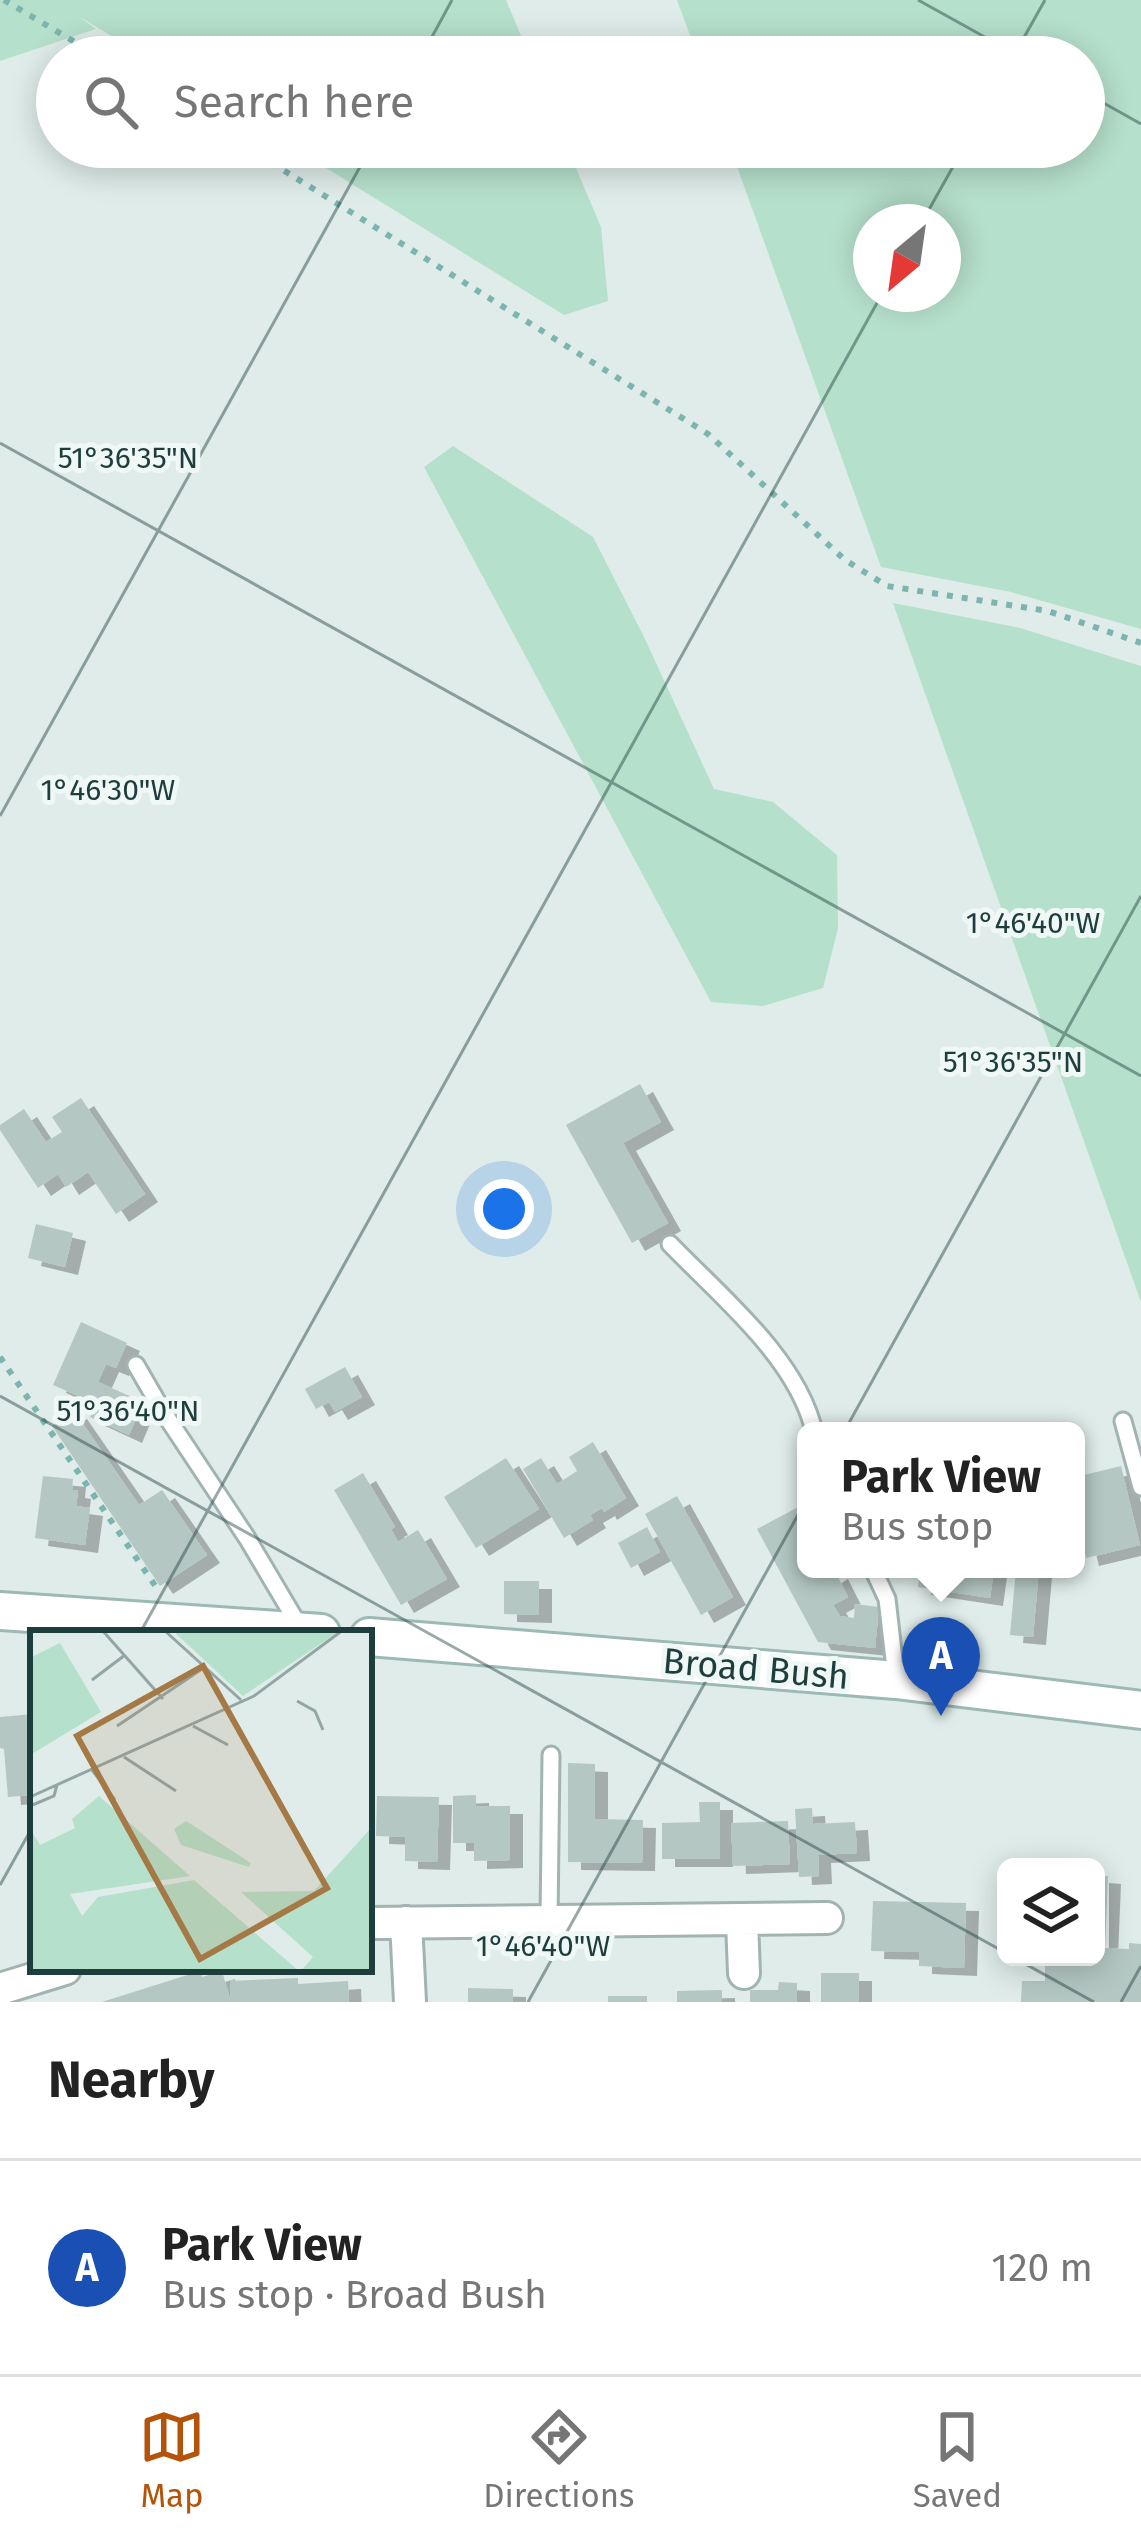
<!DOCTYPE html>
<meta charset="utf-8">
<style>
body{margin:0;font-family:"Fira Sans",sans-serif;background:#f6f6f6;color:#222}
.controls{position:absolute;right:36px;bottom:36px;display:grid;overflow:hidden;border-radius:18px;box-shadow:0 6px 30px #0003}
.controls button{width:108px;height:108px;display:grid;place-items:center;padding:0;border:0;border-bottom:3px solid #e0e0e0;background:#fff;color:#222;font:60px sans-serif}
.compass{position:absolute;left:853px;top:204px;width:108px;height:108px;border-radius:50%;background:#fff;box-shadow:0 6px 30px #0003;rotate:209deg}
.you{position:absolute;left:504px;top:1209px;width:42px;height:42px;margin:-30px;border:9px solid #fff;border-radius:50%;background:#1a73e8;box-shadow:0 0 0 18px #1a73e833}
.badge{display:grid;place-items:center;width:78px;height:78px;border-radius:50%;background:#b45309;color:#fff;font-size:39px;font-weight:700}
.pin{position:absolute;translate:-50% -99px;filter:drop-shadow(0 3px 6px #0008)}
.pin::after{content:'';position:absolute;top:63px;width:42px;height:36px;background:inherit;clip-path:polygon(0 0,100% 0,50% 100%)}
.popup{position:absolute;left:797px;top:1422px;width:288px;height:156px;box-sizing:border-box;display:grid;place-content:center;border-radius:18px;background:#fff;filter:drop-shadow(0 3px 9px #0005);font-size:39px;white-space:nowrap;color:#767676}
.popup b{font-size:45px;color:#222}
.popup::after{content:'';position:absolute;left:50%;top:100%;margin-left:-24px;border:24px solid transparent;border-top-color:#fff}
.list{margin:0;padding:0;list-style:none}
h2{display:flex;justify-content:space-between;align-items:center;height:156px;margin:0;padding:0 48px;font-size:51px}
h2 small{font-size:39px;font-weight:400;color:#767676}
.list li{display:grid;grid-template-columns:78px 1fr auto;gap:36px;align-items:center;box-sizing:border-box;height:216px;padding:0 48px;border-top:3px solid #e0e0e0}
.list b{display:block;font-size:45px;white-space:nowrap}
.list p{margin:0;font-size:39px;white-space:nowrap;color:#767676}
.list em{font-size:39px;font-style:normal;color:#767676}
.icon{flex:none;width:66px;height:66px;fill:none;stroke:currentColor;stroke-width:2;stroke-linecap:round;stroke-linejoin:round}
.map{position:relative;flex:none;width:1141px;height:2002px;overflow:hidden}
.search{position:absolute;background:#fff;box-shadow:0 6px 30px #0003;left:36px;right:36px;top:36px;height:132px;display:flex;align-items:center;gap:30px;box-sizing:border-box;padding:0 42px;border-radius:66px;color:#767676;font-size:45px}
.sheet{height:372px;background:#fff}
nav{display:flex;justify-content:space-around;align-items:center;box-sizing:border-box;height:168px;border-top:3px solid #e0e0e0;background:#fff;font-size:33px;color:#767676}
nav a{display:grid;justify-items:center;gap:6px}
nav .on{color:#b45309}
.map>svg:first-child{display:block}
</style>
<div class="map">
<svg width="1141" height="2002" viewBox="0 0 1141 2002">
<defs>
<filter id="shadow"><feDropShadow dx="13" dy="8" stdDeviation="0" flood-color="#0004"/></filter>
</defs>
<rect width="100%" height="100%" fill="#dfece9"/>
<path fill="#b5e0cb" fill-rule="evenodd" d="M 0,0 L 506,0 L 530,57 L 146,57 L 80,17 L 96,29 L 0,61 Z
M 677,0 L 1141,0 L 1141,629 L 1011,592 L 881,567 L 730,147 L 1084,147 L 1084,57 L 698,57 ZM 871,222 L 943,222 L 943,294 L 871,294 Z
M 292,147 L 567,147 L 601,227 L 608,301 L 564,315 Z
M 453,446 L 593,537 L 644,637 L 714,789 L 773,802 L 837,855 L 838,928 L 823,988 L 763,1006 L 711,1002 L 424,467 Z
M 893,603 L 1020,628 L 1141,666 L 1141,1302 Z"/>
<path fill="#b4c7c3" filter="url(#shadow)" d="M 640,1084 L 661,1122 L 623,1143 L 668,1223 L 632,1243 L 566,1125 Z
M 81,1098 L 145,1194 L 116,1214 L 88,1172 L 66,1187 L 58,1174 L 38,1188 L 0,1130 L 0,1125 L 24,1109 L 46,1142 L 62,1132 L 52,1117 Z
M 36,1224 L 73,1233 L 65,1267 L 28,1258 Z
M 81,1322 L 127,1343 L 116,1368 L 106,1364 L 98,1382 L 143,1402 L 129,1435 L 90,1417 L 97,1404 L 53,1385 Z
M 345,1367 L 362,1397 L 335,1412 L 329,1402 L 316,1409 L 305,1389 Z
M 74,1411 L 139,1505 L 162,1490 L 207,1555 L 160,1586 L 52,1426 Z
M 593,1442 L 626,1498 L 604,1512 L 602,1508 L 590,1515 L 593,1520 L 564,1538 L 523,1469 L 541,1458 L 557,1484 L 577,1471 L 569,1457 Z
M 506,1458 L 539,1509 L 476,1548 L 444,1497 Z
M 1121,1466 L 1140,1545 L 1086,1558 L 1076,1517 L 1076,1477 Z
M 363,1473 L 395,1527 L 391,1529 L 398,1542 L 418,1530 L 447,1579 L 401,1605 L 334,1490 Z
M 43,1476 L 73,1479 L 72,1490 L 78,1491 L 76,1506 L 90,1508 L 85,1545 L 35,1538 Z
M 677,1496 L 733,1597 L 701,1615 L 645,1514 Z
M 804,1504 L 806,1569 L 823,1569 L 827,1576 L 835,1571 L 848,1597 L 833,1605 L 840,1616 L 854,1618 L 855,1604 L 879,1607 L 875,1648 L 818,1642 L 757,1529 Z
M 647,1527 L 660,1552 L 631,1568 L 618,1543 Z
M 920,1569 L 994,1569 L 990,1598 L 918,1587 Z
M 1016,1569 L 1039,1569 L 1033,1637 L 1010,1635 Z
M 504,1581 L 539,1581 L 539,1615 L 504,1614 Z
M 33,1714 L 33,1795 L 8,1797 L 4,1749 L 0,1748 L 0,1717 Z
M 568,1763 L 595,1764 L 595,1819 L 643,1820 L 642,1863 L 568,1862 Z
M 476,1795 L 476,1806 L 510,1806 L 510,1860 L 474,1861 L 474,1843 L 453,1843 L 453,1796 Z
M 377,1796 L 439,1797 L 437,1862 L 405,1861 L 405,1837 L 376,1836 Z
M 699,1802 L 720,1802 L 720,1859 L 662,1859 L 662,1823 L 700,1822 Z
M 812,1808 L 813,1824 L 855,1822 L 857,1853 L 818,1855 L 819,1876 L 799,1877 L 795,1809 Z
M 788,1821 L 790,1864 L 733,1866 L 731,1823 Z
M 999,1871 L 1006,1872 L 1006,1935 L 997,1935 Z
M 1096,1875 L 1108,1876 L 1105,1948 L 1129,1949 L 1129,1943 L 1141,1944 L 1141,2002 L 1021,2002 L 1022,1981 L 1045,1981 L 1045,1957 L 1096,1957 Z
M 873,1901 L 966,1903 L 964,1968 L 919,1966 L 919,1952 L 871,1951 Z
M 200,1971 L 202,1977 L 222,1971 L 231,2002 L 102,2002 Z
M 821,1973 L 859,1973 L 859,2002 L 821,2002 Z
M 298,1978 L 298,1984 L 348,1981 L 349,2002 L 231,2002 L 230,1981 Z
M 779,1982 L 797,1983 L 797,2002 L 750,2002 L 750,1990 L 778,1990 Z
M 468,1988 L 513,1989 L 513,2002 L 468,2002 Z
M 722,1990 L 722,2002 L 677,2002 L 677,1991 Z
M 608,1996 L 647,1996 L 647,2002 L 608,2002 Z"/>
<g fill="none" stroke-linecap="round" stroke-linejoin="round">
<g stroke="#a1b4b2" stroke-width="21">
<path id="lane" d="M 670,1244 C 720,1296 797,1358 814,1431
M 136,1365 L 162,1410 L 247,1538 L 301,1629
M 1123,1421 L 1141,1487
M 873,1569 L 887,1599 L 896,1677
M 549,1921 L 551,1755"/>
</g>
<g stroke="#a1b4b2" stroke-width="36">
<path id="street" d="M 742,1921 L 744,1973
M 406,1922 L 410,2002
M 369,1923 L 827,1918
M 0,1989 L 65,1969"/>
</g>
<g stroke="#9cb9b5" stroke-width="42">
<path id="secondary" d="M 0,1611 L 321,1633
M 369,1637 L 896,1680 L 1141,1710"/>
</g>
<path stroke="#7cb4af" stroke-width="6" stroke-dasharray="6 9" stroke-linecap="butt" d="M 4,0 L 100,57
M 246,147 L 708,434 L 845,560 L 887,586 L 1048,611 L 1141,643
M 0,1357 L 156,1587"/>
<use href="#lane" stroke="#fff" stroke-width="15"/>
<use href="#street" stroke="#fff" stroke-width="30"/>
<use href="#secondary" stroke="#fff" stroke-width="36"/>
</g>
<path fill="none" stroke="#1e3e3d" stroke-width="3" stroke-opacity="0.45" d="M 918,0 L 1021,57M 421,57 L 452,0M 1013,57 L 1045,0M 1084,92 L 1141,124M 922,222 L 964,147M 0,443 L 1141,1076M 0,816 L 371,147M 0,1396 L 1006,1953M 140,1633 L 882,294M 0,1885 L 33,1826M 1013,1957 L 1094,2002M 528,2002 L 1141,896M 1121,2002 L 1141,1966"/>
<g text-anchor="middle" stroke-width="10" stroke-linejoin="round" paint-order="stroke">
<g font-size="36" fill="#1e3e3d" stroke="#f0f8f6">
<text transform="translate(756 1668) rotate(5)" y="13">Broad Bush</text>
</g>
</g>
<g transform="translate(30 1630)">
<rect width="342" height="342" fill="#dfece9"/>
<path d="M 142,0 L 311,0 L 213,66 ZM 30,13 L 71,82 L 0,125 L 0,28 ZM 69,166 L 160,246 L 40,264 L 52,286 L 68,267 L 164,250 L 270,342 L 283,327 L 211,262 L 284,261 L 342,197 L 342,342 L 0,342 L 0,199 L 10,215 L 45,198 L 42,189 ZM 156,191 L 221,233 L 219,237 L 151,215 L 144,199 Z" fill="#b5e0cb"/>
<path fill="none" stroke="#92a6a4" stroke-width="3" d="M 72,0 L 133,69M 134,0 L 211,70M 62,50 L 95,25M 267,71 L 285,81 L 293,100M 87,96 L 175,37M 163,96 L 198,115M 94,127 L 146,161M 62,140 L 85,170M 0,167 L 224,66 L 313,0M 0,176 L 24,166 L 27,155"/>
<path fill="#a57945" fill-opacity="0.15" stroke="#a57945" stroke-width="6" d="M 173,36 L 297,258 L 170,329 L 47,106 Z"/>
<rect width="342" height="342" fill="none" stroke="#1e3e3d" stroke-width="6"/>
</g>
<g font-size="30" text-anchor="middle" fill="#1e3e3d" stroke="#f0f8f6" stroke-width="10" stroke-linejoin="round" paint-order="stroke">
<text x="128" y="468">51°36'35"N</text>
<text x="108" y="800">1°46'30"W</text>
<text x="1033" y="933">1°46'40"W</text>
<text x="1013" y="1072">51°36'35"N</text>
<text x="128" y="1421">51°36'40"N</text>
<text x="543" y="1956">1°46'40"W</text>
</g>
</svg>
<div class="controls">
<button><svg class="icon" aria-label="layers" viewBox="0 0 24 24"><path d="M12 4l9 5-9 5-9-5zM3 14l9 5 9-5"/></svg></button>
</div>
<svg class="compass" viewBox="-18 -18 36 36"><path d="M0-13l5 13h-10z" fill="#e53935"/><path d="M0 13l5-13h-10z" fill="#767676"/></svg>
<div class="you"></div>
<div class="pin badge" style="left:941px;top:1716px;background:#1a4fb4">A</div>
<div class="popup"><b>Park View</b>Bus stop</div>
<div class="search"><svg class="icon" aria-label="search" viewBox="0 0 24 24"><circle cx="10" cy="10" r="6"/><path d="M15 15l6 6"/></svg>Search here</div>
</div>
<section class="sheet">
<h2>Nearby<small></small></h2>
<ul class="list">
<li><span class="badge" style="background:#1a4fb4">A</span><div><b>Park View</b><p>Bus stop · Broad Bush</p></div><em>120 m</em></li>
</ul>
</section>
<nav>
<a class="on"><svg class="icon" aria-label="map" viewBox="0 0 24 24"><path d="M3 6l6-2 6 2 6-2v14l-6 2-6-2-6 2zM9 4v14M15 6v14"/></svg>Map</a>
<a><svg class="icon" aria-label="directions" viewBox="0 0 24 24"><path d="M12 3l9 9-9 9-9-9zM9 14v-3h6M13 9l2 2-2 2"/></svg>Directions</a>
<a><svg class="icon" aria-label="saved" viewBox="0 0 24 24"><path d="M7 4h10v16l-5-4-5 4z"/></svg>Saved</a>
</nav>
